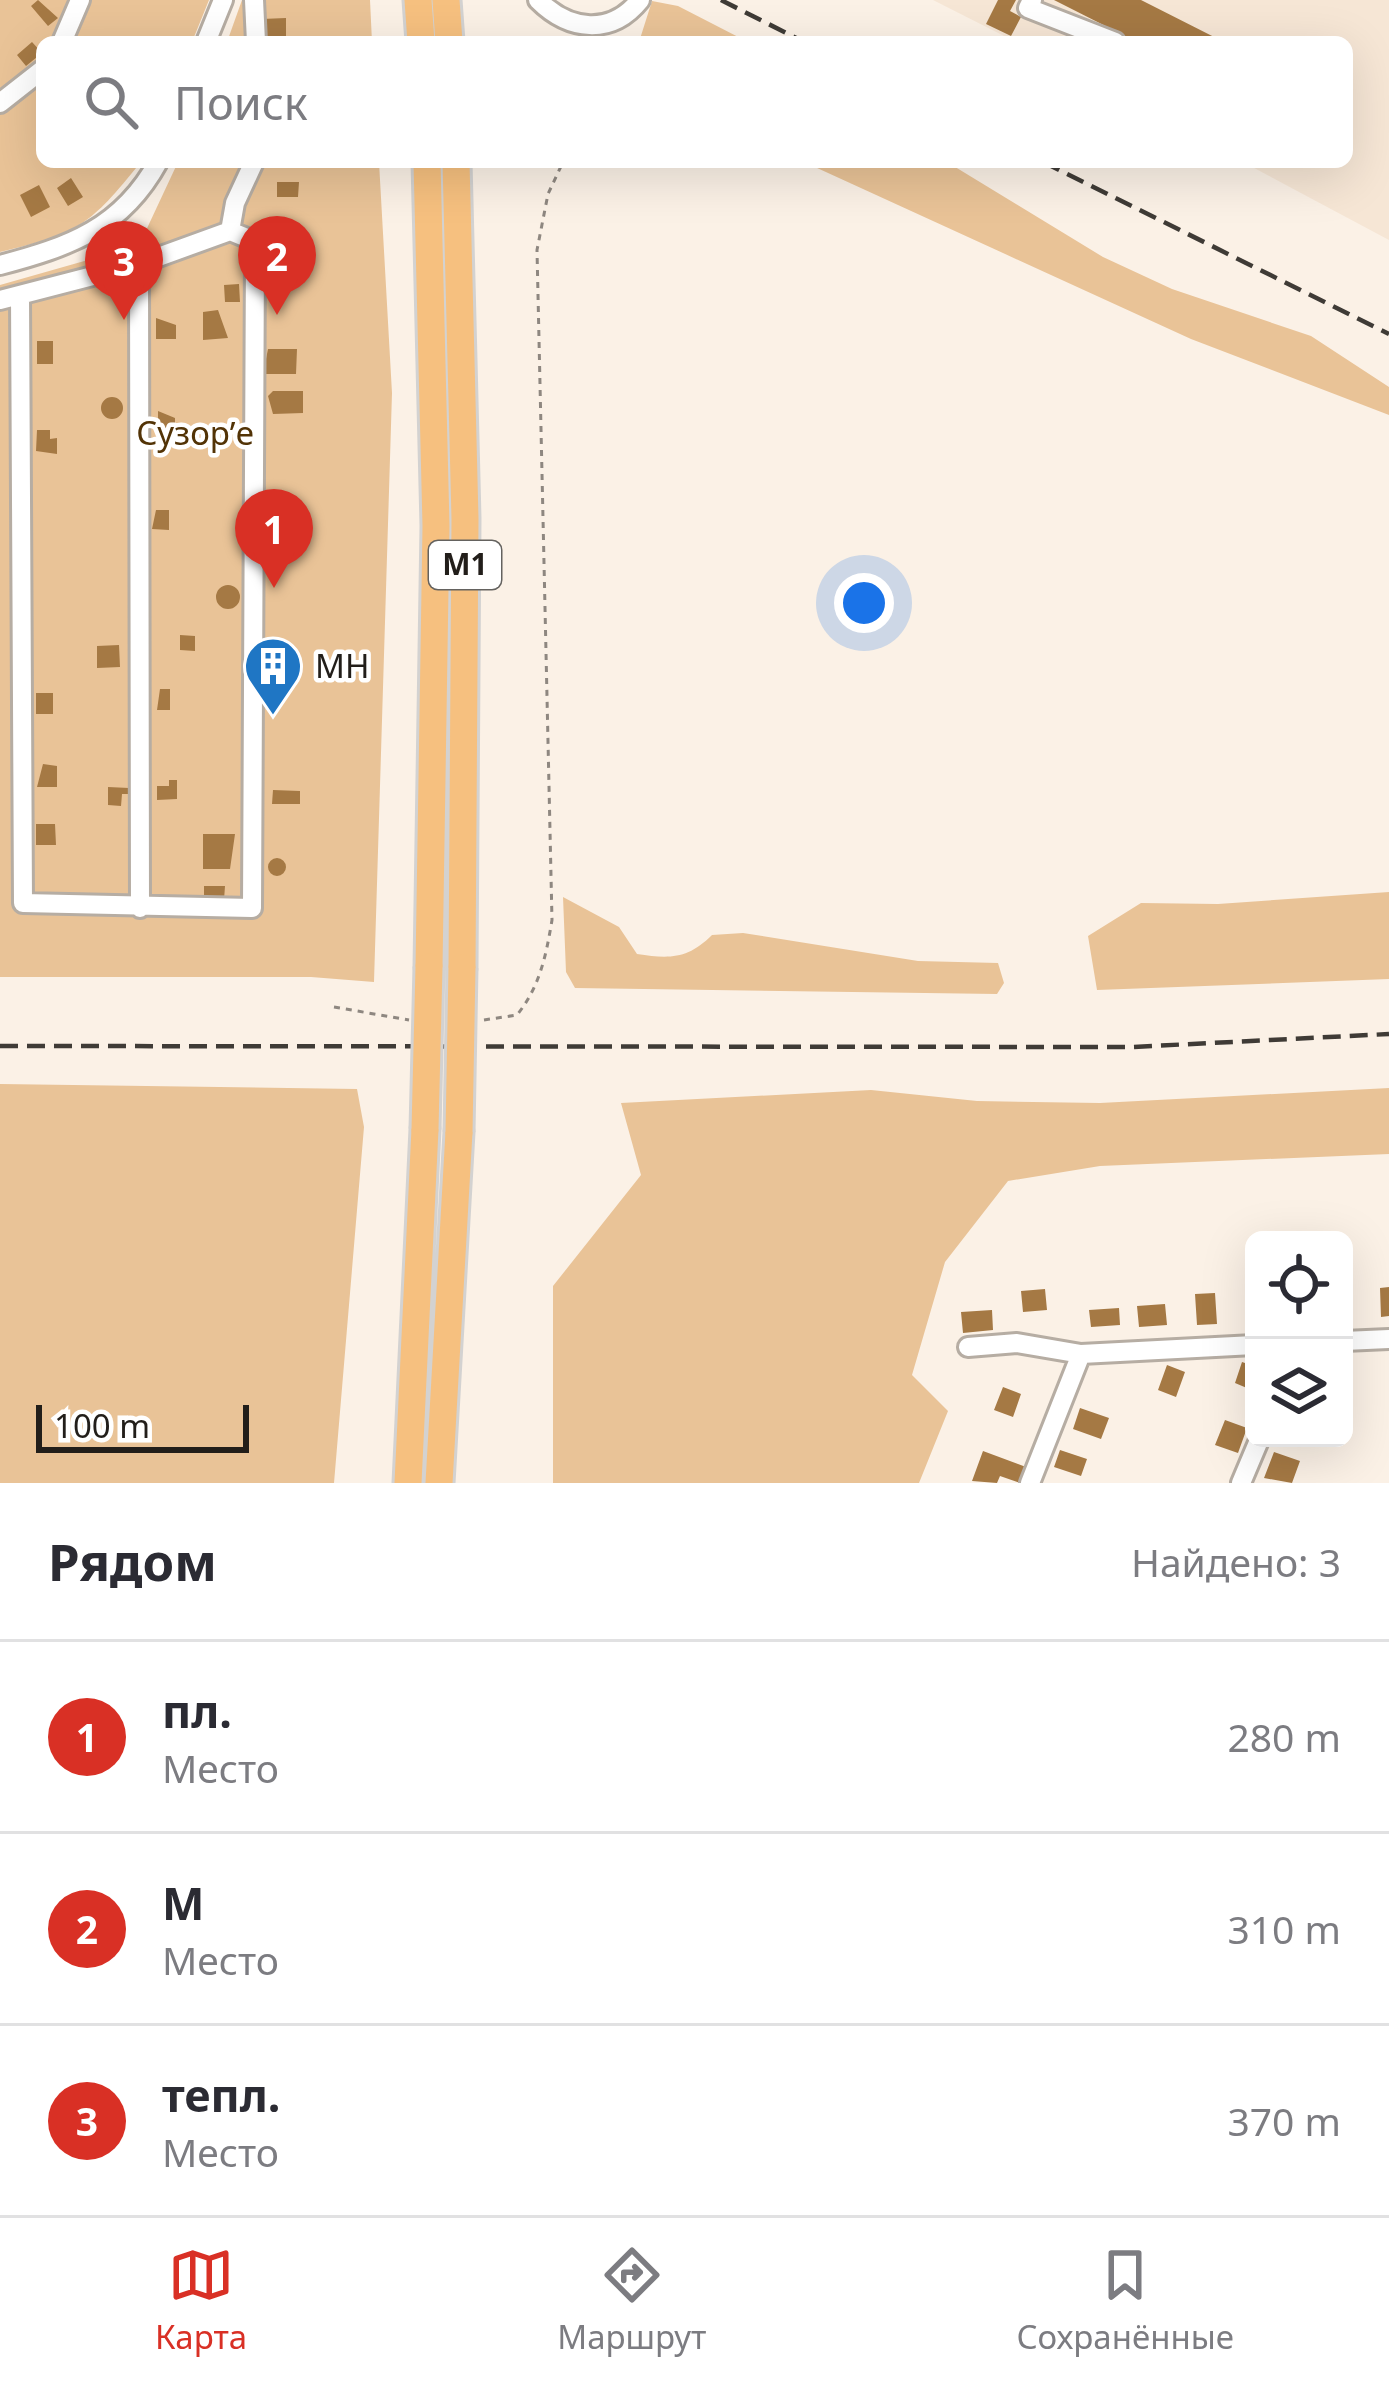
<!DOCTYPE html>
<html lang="ru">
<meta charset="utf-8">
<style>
body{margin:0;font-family:"Noto Sans",sans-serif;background:#f2f2f3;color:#2b2b33}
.controls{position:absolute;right:36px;bottom:36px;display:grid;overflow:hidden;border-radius:18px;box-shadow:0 12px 48px #0002}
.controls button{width:108px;height:108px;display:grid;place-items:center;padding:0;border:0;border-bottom:3px solid #e1e1e2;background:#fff;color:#2b2b33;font:60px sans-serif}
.scale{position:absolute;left:36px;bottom:30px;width:213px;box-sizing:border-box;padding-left:12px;border:6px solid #221e1a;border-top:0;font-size:33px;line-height:42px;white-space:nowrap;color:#221e1a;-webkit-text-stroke:9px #fff;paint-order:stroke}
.you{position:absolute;left:864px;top:603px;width:42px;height:42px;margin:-30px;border:9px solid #fff;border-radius:50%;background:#1a73e8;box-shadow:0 0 0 18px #1a73e833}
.badge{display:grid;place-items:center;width:78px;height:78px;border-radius:50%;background:#d93025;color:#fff;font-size:39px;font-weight:700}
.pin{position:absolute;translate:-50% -99px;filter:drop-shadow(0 3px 6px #0008)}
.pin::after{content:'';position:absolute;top:63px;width:42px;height:36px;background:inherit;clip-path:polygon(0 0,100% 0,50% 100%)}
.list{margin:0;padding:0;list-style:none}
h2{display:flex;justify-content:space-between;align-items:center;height:156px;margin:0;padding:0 48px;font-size:51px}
h2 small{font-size:39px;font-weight:400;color:#7c7c81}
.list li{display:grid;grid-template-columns:78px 1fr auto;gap:36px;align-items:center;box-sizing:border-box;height:192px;padding:0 48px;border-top:3px solid #e1e1e2}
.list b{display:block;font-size:45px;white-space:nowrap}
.list p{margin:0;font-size:39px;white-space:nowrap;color:#7c7c81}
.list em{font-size:39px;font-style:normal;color:#7c7c81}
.icon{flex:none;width:66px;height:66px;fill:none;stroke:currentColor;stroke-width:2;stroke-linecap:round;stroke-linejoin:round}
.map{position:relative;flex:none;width:1389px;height:1483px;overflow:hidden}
.search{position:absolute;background:#fff;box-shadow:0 12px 48px #0002;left:36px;right:36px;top:36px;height:132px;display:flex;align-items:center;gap:30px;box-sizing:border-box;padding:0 42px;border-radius:18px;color:#7c7c81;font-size:45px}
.sheet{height:732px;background:#fff}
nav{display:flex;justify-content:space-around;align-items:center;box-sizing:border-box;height:168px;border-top:3px solid #e1e1e2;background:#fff;font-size:33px;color:#7c7c81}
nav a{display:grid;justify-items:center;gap:6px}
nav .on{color:#d93025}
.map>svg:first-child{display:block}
</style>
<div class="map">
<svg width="1389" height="1483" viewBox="0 0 1389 1483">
<rect width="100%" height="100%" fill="#fbf1e6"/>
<path fill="#f6e6d5" d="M 933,0 L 1389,0 L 1389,240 L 1243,162 L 1347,162 L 1347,42 L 1016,42 Z"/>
<path fill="#e9c397" d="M 0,0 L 209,0 L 192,42 L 42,42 L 42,162 L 141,162 C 89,226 80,233 0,252 Z
M 242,0 L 370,0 L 372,42 L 227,42 Z
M 652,1 L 678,6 L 748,42 L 639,42 Z
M 178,162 L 379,162 L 392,393 L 374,982 L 311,977 L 0,977 L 0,285 L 130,248 L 142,239 Z
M 804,162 L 947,162 L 1103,257 L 1172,289 L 1311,336 L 1389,387 L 1389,415 L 1191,339 Z
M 1389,892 L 1389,979 L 1097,990 L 1088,936 L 1141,903 L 1218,904 Z
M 563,897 L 619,927 L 637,954 C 670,959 688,959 712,935 L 743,933 L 918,961 L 998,963 L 1004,983 L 997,994 L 575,988 L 566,972 Z
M 0,1084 L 357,1089 L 364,1127 L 334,1483 L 0,1483 Z
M 1389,1088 L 1389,1154 L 1100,1166 L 1008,1181 L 945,1262 L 912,1375 L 948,1411 L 919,1483 L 553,1483 L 553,1286 L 641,1175 L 621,1103 L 871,1090 L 977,1101 L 1100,1103 Z"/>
<path fill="#a57944" d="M 38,0 L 58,18 L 48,26 L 31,6 Z
M 998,0 L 1016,0 L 1010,11 L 1021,17 L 1011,36 L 986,24 Z
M 1054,0 L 1141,0 L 1224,42 L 1137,42 Z
M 286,18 L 286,36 L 262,37 L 262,19 Z
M 32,42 L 42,53 L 26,66 L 17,55 Z
M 71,178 L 83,197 L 68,206 L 57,188 Z
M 277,182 L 299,182 L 298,197 L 277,197 Z
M 39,185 L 50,207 L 31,217 L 20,195 Z
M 273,260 L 294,267 L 294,280 L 271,280 Z
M 239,284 L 240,302 L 225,302 L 224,285 Z
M 218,310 L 228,338 L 203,340 L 203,312 Z
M 156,318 L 176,325 L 176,339 L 156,339 Z
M 37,341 L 53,341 L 53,364 L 37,364 Z
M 268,349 L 297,349 L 296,374 L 263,374 Z
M 273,391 L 303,391 L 303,413 L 273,414 L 268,396 Z
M101 408a11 11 0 1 1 22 0a11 11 0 1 1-22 0Z
M 158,411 L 175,418 L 175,431 L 158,431 Z
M 37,430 L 50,430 L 50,439 L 57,438 L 57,454 L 36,451 Z
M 156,510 L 169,510 L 169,530 L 152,529 Z
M216 597a12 12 0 1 1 24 0a12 12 0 1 1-24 0Z
M 180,635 L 195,636 L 195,651 L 180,650 Z
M 119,645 L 120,667 L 97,668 L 97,646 Z
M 160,689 L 170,689 L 170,710 L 157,710 Z
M 36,693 L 53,693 L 53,714 L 36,714 Z
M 43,764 L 57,766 L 57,787 L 37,787 Z
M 169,780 L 177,780 L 177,799 L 157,800 L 157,786 L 169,786 Z
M 108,787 L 129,788 L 129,794 L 122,794 L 121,806 L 108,805 Z
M 273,790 L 300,791 L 300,804 L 272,804 Z
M 36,824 L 55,824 L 56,845 L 36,845 Z
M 203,834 L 235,834 L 230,869 L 203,869 Z
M268 867a9 9 0 1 1 18 0a9 9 0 1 1-18 0Z
M 204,886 L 225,886 L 224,900 L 204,900 Z
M 1389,1287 L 1389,1316 L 1381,1317 L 1380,1288 Z
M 1045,1289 L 1047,1310 L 1023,1312 L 1021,1291 Z
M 1215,1293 L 1217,1324 L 1197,1325 L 1195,1294 Z
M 1165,1304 L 1167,1325 L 1139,1327 L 1137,1306 Z
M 1119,1308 L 1120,1325 L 1091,1327 L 1089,1310 Z
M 992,1310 L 993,1330 L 963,1333 L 961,1312 Z
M 1242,1362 L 1254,1366 L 1254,1391 L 1235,1383 Z
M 1167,1365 L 1185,1372 L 1176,1397 L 1158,1390 Z
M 1003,1387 L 1021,1394 L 1013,1417 L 994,1410 Z
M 1080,1408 L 1109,1418 L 1101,1439 L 1073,1429 Z
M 1225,1420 L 1247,1428 L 1238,1453 L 1215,1445 Z
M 1060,1450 L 1087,1459 L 1081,1476 L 1054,1467 Z
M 983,1451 L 1026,1467 L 1020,1483 L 1000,1476 L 997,1483 L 972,1481 Z
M 1274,1452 L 1300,1461 L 1292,1483 L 1264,1478 Z"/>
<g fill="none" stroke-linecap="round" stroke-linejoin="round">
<g stroke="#b6ada3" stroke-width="24">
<path id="minor" d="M 254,0 L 256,42
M 538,0 C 569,31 611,36 640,0
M 1032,0 L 1028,8 L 1115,42
M 62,42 L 80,0
M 206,42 L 223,0
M 0,103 L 42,70
M 230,231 L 235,203 L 254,162
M 0,265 C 69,247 122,228 158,162
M 20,295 L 23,903 L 252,908 L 255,251 L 247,238 L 230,231 L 139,264
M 0,300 L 139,264 L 140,908
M 1344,1341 L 1389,1339
M 968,1347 L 1017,1343 L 1081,1354 L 1254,1345
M 1030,1483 L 1081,1354
M 1241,1483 L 1260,1438"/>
</g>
<g stroke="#d3d2d1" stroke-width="33">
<path id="highway" d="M 418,0 L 421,42
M 446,0 L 449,42
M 427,162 L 436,526 L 429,967
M 456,162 L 465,519 L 462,968
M 408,1483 L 425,1129
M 439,1483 L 459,1132"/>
</g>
<path stroke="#8e8780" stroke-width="3" stroke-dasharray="6 6" stroke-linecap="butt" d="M 334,1007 L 409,1020
M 484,1020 L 517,1015 C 540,986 546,956 552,920 L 537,250 L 548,194 L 563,162"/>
<use href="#minor" stroke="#fff" stroke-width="18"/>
<use href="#highway" stroke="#f6c07f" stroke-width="27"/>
<path stroke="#3f3b36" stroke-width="4.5" stroke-dasharray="18 9" stroke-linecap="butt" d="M 721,0 L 804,42
M 1043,162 L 1389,334
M 0,1046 L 1132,1047 L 1389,1034"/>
<g stroke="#d3d2d1" stroke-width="33" stroke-linecap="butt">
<path id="highway-bridge" d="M 425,1129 L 429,967
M 459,1132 L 462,968"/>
</g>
<use href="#highway-bridge" stroke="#f6c07f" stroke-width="27"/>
</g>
<defs>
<g id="building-pin" transform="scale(3)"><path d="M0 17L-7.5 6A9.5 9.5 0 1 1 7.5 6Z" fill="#1f76c4" stroke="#fff"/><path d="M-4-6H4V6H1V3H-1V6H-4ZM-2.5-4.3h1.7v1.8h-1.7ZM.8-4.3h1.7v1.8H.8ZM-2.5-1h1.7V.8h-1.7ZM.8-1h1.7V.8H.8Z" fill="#fff"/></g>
</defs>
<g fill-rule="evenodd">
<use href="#building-pin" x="273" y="666"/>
</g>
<g text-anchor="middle" stroke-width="9" stroke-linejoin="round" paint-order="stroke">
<rect fill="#fff" stroke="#64625f" stroke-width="3" x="429" y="541" width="72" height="48" rx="9"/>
<g font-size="30" font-weight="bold" fill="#221e1a">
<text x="465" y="575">М1</text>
</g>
<g font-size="33" fill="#523306" stroke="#fff">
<text x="195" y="445">Сузорʼе</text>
</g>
<g font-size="33" fill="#221e1a" stroke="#fff" text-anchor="start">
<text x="315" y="678">МН</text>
</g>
</g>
</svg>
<div class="controls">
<button><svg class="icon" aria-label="locate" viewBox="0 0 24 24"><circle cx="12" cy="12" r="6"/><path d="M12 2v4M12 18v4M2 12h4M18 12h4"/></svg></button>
<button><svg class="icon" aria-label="layers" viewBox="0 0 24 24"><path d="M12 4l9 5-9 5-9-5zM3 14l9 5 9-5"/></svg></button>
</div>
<div class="scale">100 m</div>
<div class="you"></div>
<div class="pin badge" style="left:274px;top:588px">1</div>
<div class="pin badge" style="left:277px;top:315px">2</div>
<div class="pin badge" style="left:124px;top:320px">3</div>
<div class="search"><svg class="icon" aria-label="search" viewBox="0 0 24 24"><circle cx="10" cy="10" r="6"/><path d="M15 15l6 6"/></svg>Поиск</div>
</div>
<section class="sheet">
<h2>Рядом<small>Найдено: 3</small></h2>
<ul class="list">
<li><span class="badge">1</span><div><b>пл.</b><p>Место</p></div><em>280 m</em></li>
<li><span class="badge">2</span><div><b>М</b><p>Место</p></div><em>310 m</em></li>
<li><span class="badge">3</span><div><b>тепл.</b><p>Место</p></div><em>370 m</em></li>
</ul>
</section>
<nav>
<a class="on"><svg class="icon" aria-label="map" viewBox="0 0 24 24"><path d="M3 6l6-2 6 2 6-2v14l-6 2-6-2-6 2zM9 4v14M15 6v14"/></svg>Карта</a>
<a><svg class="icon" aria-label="directions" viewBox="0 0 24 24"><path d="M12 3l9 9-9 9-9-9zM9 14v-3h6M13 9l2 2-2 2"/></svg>Маршрут</a>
<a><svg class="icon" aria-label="saved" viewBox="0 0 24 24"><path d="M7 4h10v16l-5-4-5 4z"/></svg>Сохранённые</a>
</nav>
